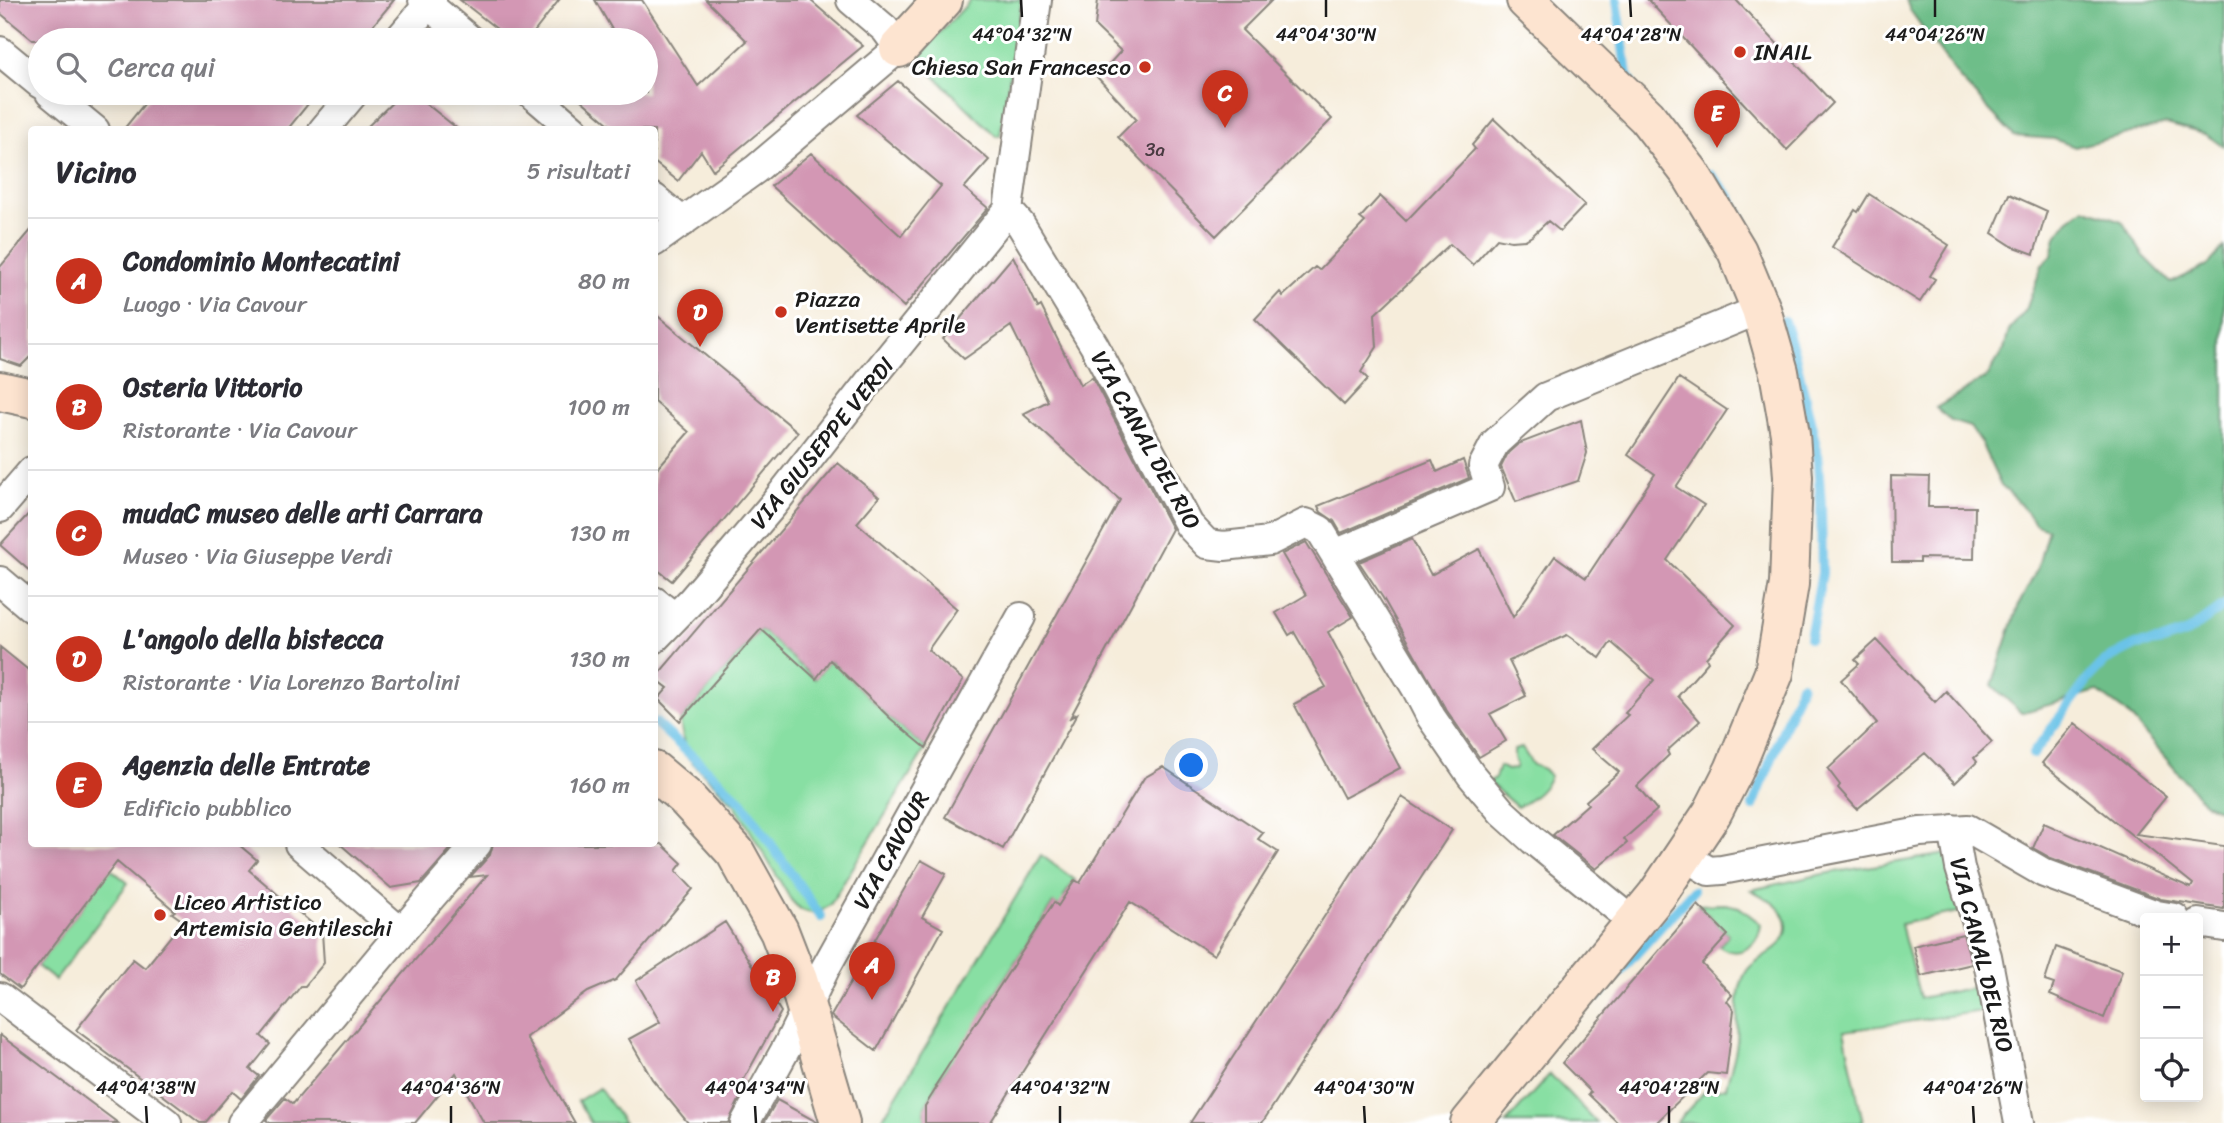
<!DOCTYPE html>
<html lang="it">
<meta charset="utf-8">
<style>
body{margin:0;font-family:Sriracha,sans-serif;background:#f7f7f7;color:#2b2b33}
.controls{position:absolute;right:21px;bottom:21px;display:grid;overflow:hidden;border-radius:7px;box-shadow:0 4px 18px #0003}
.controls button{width:63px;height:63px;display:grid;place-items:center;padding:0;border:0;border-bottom:2px solid #e1e1e2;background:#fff;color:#2b2b33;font:35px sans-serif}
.you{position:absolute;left:1192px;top:766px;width:24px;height:24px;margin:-18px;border:5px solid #fff;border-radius:50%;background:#1a73e8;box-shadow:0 0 0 10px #1a73e833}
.badge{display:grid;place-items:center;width:46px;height:46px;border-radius:50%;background:#c8321e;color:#fff;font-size:23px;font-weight:700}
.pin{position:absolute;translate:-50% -58px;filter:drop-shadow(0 2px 4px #0008)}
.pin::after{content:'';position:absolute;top:37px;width:24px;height:21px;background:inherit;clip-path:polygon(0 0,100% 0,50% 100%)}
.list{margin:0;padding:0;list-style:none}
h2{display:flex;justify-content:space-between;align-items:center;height:91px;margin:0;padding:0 28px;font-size:30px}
h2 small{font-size:23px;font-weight:400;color:#7c7c81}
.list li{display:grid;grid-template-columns:46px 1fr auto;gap:21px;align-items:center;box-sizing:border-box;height:126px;padding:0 28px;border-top:2px solid #e1e1e2}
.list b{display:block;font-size:26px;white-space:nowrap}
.list p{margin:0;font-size:23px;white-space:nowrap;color:#7c7c81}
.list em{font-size:23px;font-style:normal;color:#7c7c81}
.icon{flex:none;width:38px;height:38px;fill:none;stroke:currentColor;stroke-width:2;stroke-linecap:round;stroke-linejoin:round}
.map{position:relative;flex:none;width:2224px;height:1123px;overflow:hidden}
.search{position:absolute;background:#fff;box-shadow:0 4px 18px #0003;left:28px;top:28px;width:630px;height:77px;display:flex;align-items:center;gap:18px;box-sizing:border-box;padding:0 24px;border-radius:38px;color:#7c7c81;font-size:26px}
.panel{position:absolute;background:#fff;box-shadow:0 4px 18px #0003;left:28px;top:126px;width:630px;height:721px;border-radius:7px}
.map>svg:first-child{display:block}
</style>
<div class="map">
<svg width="2224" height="1123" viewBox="0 0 2224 1123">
<rect width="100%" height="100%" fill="#fff"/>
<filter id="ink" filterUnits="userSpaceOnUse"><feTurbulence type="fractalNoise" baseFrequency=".0143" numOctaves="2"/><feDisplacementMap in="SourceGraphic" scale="14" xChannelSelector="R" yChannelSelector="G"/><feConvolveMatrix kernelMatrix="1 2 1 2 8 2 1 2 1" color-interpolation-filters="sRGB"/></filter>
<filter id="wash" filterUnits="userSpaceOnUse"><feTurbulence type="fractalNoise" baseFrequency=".00686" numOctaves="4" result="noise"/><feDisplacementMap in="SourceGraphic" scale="28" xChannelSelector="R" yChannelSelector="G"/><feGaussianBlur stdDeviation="1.57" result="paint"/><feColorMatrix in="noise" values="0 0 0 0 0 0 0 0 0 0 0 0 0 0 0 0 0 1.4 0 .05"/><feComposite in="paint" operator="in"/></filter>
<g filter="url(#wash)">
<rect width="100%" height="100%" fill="#f6eddb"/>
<path fill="#88dfa3" stroke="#527e60" stroke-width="2" d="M 971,0 L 1022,0 L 1000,136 L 996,136 L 916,58 Z
M 761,629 L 815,679 L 829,661 L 835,664 L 891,719 L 926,748 L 830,905 C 814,918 803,914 791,900 L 735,805 L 686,756 L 680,721 Z
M 1522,748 L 1533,765 L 1544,769 L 1550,776 C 1544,791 1531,800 1517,807 L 1488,782 L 1495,778 L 1499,766 L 1507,770 L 1515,769 L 1517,765 L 1514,758 L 1514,750 Z
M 1947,854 L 1963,911 L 1901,924 L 1920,998 L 1985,985 L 1990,1010 L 1844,1031 L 1863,1123 L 1676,1123 L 1704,1092 L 1726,1088 C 1729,1072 1736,1056 1737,1041 C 1739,1017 1734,994 1746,972 C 1756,955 1788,950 1787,926 C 1787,908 1764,897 1751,890 L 1823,874 Z
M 1041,855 L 1075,880 L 1064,896 L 1075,904 L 1060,907 L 1053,903 L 987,1006 L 955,1068 L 949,1065 L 935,1085 L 937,1087 L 925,1106 L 925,1123 L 880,1123 Z
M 111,869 L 128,883 L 55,980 L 37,966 Z
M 1725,904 L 1739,907 L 1761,924 C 1759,946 1739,960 1719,946 L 1728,935 L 1698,905 Z
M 1550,1074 L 1597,1123 L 1506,1123 Z
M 599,1088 L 624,1123 L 591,1123 L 578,1101 Z"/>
<path fill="#6ebe89" stroke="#456d52" stroke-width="2" d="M 1906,0 L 2224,0 L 2224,146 L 2204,134 L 2166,124 L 2075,147 L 2054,139 L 2014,136 L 1959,78 L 1910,10 Z
M 2084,208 L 2122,221 L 2143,255 L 2171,283 L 2208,265 L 2224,247 L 2224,811 L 2204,803 L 2127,713 L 2097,691 L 2021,713 L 1992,685 L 2019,604 L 2037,570 L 2048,529 L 2036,525 L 2016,499 L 2001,486 L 1981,443 L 1970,427 L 1951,421 L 1936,408 L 1987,377 L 2004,349 L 2009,330 L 2026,310 L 2042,265 L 2052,255 L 2056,236 L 2068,220 Z"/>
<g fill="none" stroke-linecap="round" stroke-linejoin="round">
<path stroke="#6bc3e8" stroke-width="10" d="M 1617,0 L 1627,76 L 1631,81
M 1711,175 L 1730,197 L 1758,252
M 1784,321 L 1794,352 L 1817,450 L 1821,505 L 1822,573 L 1810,638
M 656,723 L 742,802 L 821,917
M 2033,754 L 2089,678 L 2105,661 L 2136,645 L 2163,641 L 2188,632 L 2224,606
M 1753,806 L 1801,685
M 1597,997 L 1693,891"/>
</g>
<g id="blocks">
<path fill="#d397b4" d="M 0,0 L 394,0 L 361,40 L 33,40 L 0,13 Z
M 460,0 L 559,0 L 528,40 L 511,40 Z
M 595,0 L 642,0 L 698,86 L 747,41 L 706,0 L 810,0 L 863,46 L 713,170 L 701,151 L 678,181 L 654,162 L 654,130 L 616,130 L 573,93 L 646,93 L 646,40 L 618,40 Z
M 1098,0 L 1272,0 L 1242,30 L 1332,119 L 1216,236 L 1118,137 L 1136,119 L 1097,77 L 1121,51 L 1095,26 Z
M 1648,0 L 1736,0 L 1833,103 L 1787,150 Z
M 898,81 L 989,160 L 964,188 L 988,208 L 904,307 L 771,186 L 811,153 L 901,236 L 941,186 L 857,115 Z
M 153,93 L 317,93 L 287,130 L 123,130 Z
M 402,93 L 413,93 L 459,130 L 364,130 Z
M 1494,119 L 1585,205 L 1560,231 L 1548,221 L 1532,236 L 1525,240 L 1511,241 L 1497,238 L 1473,265 L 1450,244 L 1375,314 L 1377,347 L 1361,372 L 1368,379 L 1344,405 L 1255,319 L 1280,292 L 1283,296 L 1315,267 L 1319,270 L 1365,222 L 1360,218 L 1380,196 L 1406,221 L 1475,149 L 1472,145 Z
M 1869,194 L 1949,245 L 1930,276 L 1935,279 L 1920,302 L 1832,247 L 1855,210 L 1858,212 Z
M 2009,194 L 2047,211 L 2034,254 L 2012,246 L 1992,233 Z
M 32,229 L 32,355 L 21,366 L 0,359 L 0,267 Z
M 1013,256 L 1038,308 L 1041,306 L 1080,385 L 1092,377 L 1172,529 L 1070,718 L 1077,714 L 1003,849 L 945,817 L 1120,500 L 1023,414 L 1048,401 L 1011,326 L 964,359 L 943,339 Z
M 654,313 L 798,432 L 672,581 L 654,567 L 654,472 L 689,432 L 654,401 Z
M 1679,378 L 1727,410 L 1676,487 L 1704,505 L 1667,560 L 1735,625 L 1706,658 L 1708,662 L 1678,696 L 1700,721 L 1667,751 L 1669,755 L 1637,786 L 1657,810 L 1624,839 L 1627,843 L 1596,869 L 1553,835 L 1588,804 L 1586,801 L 1619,772 L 1592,749 L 1628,715 L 1625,713 L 1654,680 L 1611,642 L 1600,658 L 1567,635 L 1509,661 L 1526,696 L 1490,714 L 1506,741 L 1479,757 L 1445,708 L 1383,598 L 1359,562 L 1412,539 L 1431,575 L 1479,549 L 1513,617 L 1555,556 L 1586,578 L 1655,474 L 1628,455 Z
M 1581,420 L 1587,453 L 1578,481 L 1516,502 L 1501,467 L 1508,453 L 1518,444 Z
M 1432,460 L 1437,472 L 1463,460 L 1469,478 L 1341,533 L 1334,521 L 1321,512 L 1318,506 Z
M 838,463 L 879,497 L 857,523 L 957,609 L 928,650 L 963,680 L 926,748 L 891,719 L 830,660 L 816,679 L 761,629 L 680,721 L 658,699 L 668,688 L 655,678 Z
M 1891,476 L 1929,477 L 1928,507 L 1975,507 L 1974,559 L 1920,558 L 1920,562 L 1892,562 Z
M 32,510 L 32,573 L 0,545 Z
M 1306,542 L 1353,617 L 1328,632 L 1400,768 L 1344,798 L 1294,704 L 1326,687 L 1294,632 L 1289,635 L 1276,613 L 1306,595 L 1282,554 Z
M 1877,640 L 1935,702 L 1946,691 L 1992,742 L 1974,758 L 1977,762 L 1955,783 L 1925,753 L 1857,809 L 1838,788 L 1840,785 L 1828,769 L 1877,723 L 1841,680 L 1859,664 L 1855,660 Z
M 0,647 L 32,673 L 32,844 L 238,844 L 257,860 L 249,870 L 322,932 L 324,963 L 305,986 L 301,986 L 261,1036 L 270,1044 L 250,1069 L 259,1076 L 241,1099 L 232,1091 L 205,1123 L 200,1123 L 76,1030 L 133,959 L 145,968 L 183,921 L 172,913 L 175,911 L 117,862 L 20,989 L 0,974 Z
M 2075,723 L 2166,797 L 2136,834 L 2224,846 L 2224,909 L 2161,899 L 2051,858 L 2033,848 L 2044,823 L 2191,888 L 2193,884 L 2042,763 Z
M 1163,767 L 1263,833 L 1258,839 L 1278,852 L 1214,955 L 1130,902 L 990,1123 L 925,1123 L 925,1106 L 937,1087 L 935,1086 L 1054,902 L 1058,906 L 1075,880 L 1080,883 L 1144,778 Z
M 1402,797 L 1452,830 L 1262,1123 L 1190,1123 Z
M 340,844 L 455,844 L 421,883 L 391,888 Z
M 493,844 L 662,844 L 682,863 L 676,871 L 693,889 L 616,980 L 588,992 L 526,1037 L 575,1123 L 484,1123 L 456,1073 L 415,1123 L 270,1123 L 266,1120 L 285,1098 L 293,1104 L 487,875 L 470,877 L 490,855 Z
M 921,860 L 946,874 L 922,917 L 943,929 L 876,1051 L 831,1016 Z
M 1698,905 L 1728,935 L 1702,964 L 1732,995 L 1727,1001 L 1734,1010 L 1726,1075 L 1707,1073 L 1656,1123 L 1618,1123 L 1588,1094 L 1591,1092 L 1562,1063 Z
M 725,922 L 781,1012 L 743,1081 L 747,1084 L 728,1123 L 688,1123 L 652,1079 L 629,1039 L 660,1022 L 636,981 Z
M 1963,934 L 1972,964 L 1921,976 L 1913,946 Z
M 2056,947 L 2122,971 L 2104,1018 L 2050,995 L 2054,984 L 2045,981 Z
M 0,1035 L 118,1123 L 0,1123 Z
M 777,1100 L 817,1122 L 817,1123 L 764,1123 Z"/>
</g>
</g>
<g filter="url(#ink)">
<use href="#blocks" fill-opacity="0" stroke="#89847c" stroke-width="2"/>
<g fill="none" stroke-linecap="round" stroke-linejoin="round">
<g stroke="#89847c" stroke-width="32">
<path id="minor" d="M 423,0 L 470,40
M 398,40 L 432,0
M 0,51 L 40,84
M 50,93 L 95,130
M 531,93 L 574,130
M 323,130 L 354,93
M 654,198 L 683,222
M 1008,210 L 1021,225 L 1094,345 L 1189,525 L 1207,544 L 1224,546 L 1270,541 L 1306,523 L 1320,530 L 1416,688 L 1431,717 L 1471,775 L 1502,812 L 1533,840 L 1634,922
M 654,242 L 756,169 L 899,48 L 885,29 L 851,0
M 0,508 L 32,471
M 1335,554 L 1490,487 L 1483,466 L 1495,443 L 1546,397 L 1761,309
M 0,581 L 32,608
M 654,601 L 674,617
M 654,639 L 692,600 L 773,505 L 869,382 L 1008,210 L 1037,0
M 1953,829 L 1960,868 L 1987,956 L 2019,1123
M 299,844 L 401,932
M 1684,856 L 1709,871 L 1722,870 L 1920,832 L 1968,829 L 2044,873 L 2157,915 L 2175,918
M 2198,923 L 2224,927
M 0,997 L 167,1123
M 242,1123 L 401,932 L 477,844
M 745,1123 L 788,1045 L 826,967 L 1021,617"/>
</g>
<g stroke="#89847c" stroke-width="42">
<path id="secondary" d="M 899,48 L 943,0
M 0,391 L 32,398
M 654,771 L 685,797 L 735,852 L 779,931 L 798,980 L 840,1123
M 1470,1123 L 1657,895 L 1712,813 L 1734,770 L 1774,673 L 1789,584 L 1793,477 L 1790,434 L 1779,372 L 1761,309 L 1737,251 L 1690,173 L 1647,117 L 1526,0"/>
</g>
<use href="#minor" stroke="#fff" stroke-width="28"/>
<use href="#secondary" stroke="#fde4d0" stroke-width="38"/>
</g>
</g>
<path fill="none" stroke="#1c1c1c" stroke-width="2.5" d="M 1021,0 L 1022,17M 1326,0 L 1326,17M 1630,0 L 1631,17M 1935,0 L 1935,17M 146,1106 L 147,1123M 451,1106 L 451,1123M 755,1106 L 756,1123M 1060,1106 L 1060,1123M 1364,1106 L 1365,1123M 1669,1106 L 1669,1123M 1973,1106 L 1974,1123"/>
<g fill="#c8321e" stroke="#fff" stroke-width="2.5">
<circle cx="1740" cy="52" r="7"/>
<circle cx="1145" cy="67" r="7"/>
<circle cx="781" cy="312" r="7"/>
<circle cx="160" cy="915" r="7"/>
</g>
<g text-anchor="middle" stroke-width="6" stroke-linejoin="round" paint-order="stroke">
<g font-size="19" fill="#4a3b42">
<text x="1155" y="156">3a</text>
</g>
<g font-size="23" fill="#1c1c1c" stroke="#fff" text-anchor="start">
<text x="1754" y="60">INAIL</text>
<text x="1131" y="75" text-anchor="end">Chiesa San Francesco</text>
<text x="795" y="307">Piazza<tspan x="795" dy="26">Ventisette Aprile</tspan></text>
<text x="174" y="910">Liceo Artistico<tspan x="174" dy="26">Artemisia Gentileschi</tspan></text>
</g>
<g font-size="23" fill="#1c1c1c" stroke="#fff">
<text transform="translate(1146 440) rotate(61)" y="8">VIA CANAL DEL RIO</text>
<text transform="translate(822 443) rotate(-51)" y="8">VIA GIUSEPPE VERDI</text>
<text transform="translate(891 850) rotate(-61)" y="8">VIA CAVOUR</text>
<text transform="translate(1982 955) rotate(76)" y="8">VIA CANAL DEL RIO</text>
</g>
</g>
<g font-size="18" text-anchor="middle" fill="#1c1c1c" stroke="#fff" stroke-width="6" stroke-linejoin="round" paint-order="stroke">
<text x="1022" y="41">44°04'32"N</text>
<text x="1326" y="41">44°04'30"N</text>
<text x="1631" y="41">44°04'28"N</text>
<text x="1935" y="41">44°04'26"N</text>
<text x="146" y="1094">44°04'38"N</text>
<text x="451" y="1094">44°04'36"N</text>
<text x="755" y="1094">44°04'34"N</text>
<text x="1060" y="1094">44°04'32"N</text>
<text x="1364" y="1094">44°04'30"N</text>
<text x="1669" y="1094">44°04'28"N</text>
<text x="1973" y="1094">44°04'26"N</text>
</g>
</svg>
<div class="controls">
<button>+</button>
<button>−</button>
<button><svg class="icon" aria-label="locate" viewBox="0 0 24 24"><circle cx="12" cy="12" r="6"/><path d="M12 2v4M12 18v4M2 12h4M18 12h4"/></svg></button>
</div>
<div class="you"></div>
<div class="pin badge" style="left:872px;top:1000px">A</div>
<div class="pin badge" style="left:773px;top:1012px">B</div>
<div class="pin badge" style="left:1225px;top:128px">C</div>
<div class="pin badge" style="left:700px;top:347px">D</div>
<div class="pin badge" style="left:1717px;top:148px">E</div>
<div class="search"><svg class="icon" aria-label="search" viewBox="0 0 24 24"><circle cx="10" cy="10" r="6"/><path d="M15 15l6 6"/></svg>Cerca qui</div>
<section class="panel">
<h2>Vicino<small>5 risultati</small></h2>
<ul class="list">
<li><span class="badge">A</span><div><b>Condominio Montecatini</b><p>Luogo · Via Cavour</p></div><em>80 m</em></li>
<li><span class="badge">B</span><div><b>Osteria Vittorio</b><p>Ristorante · Via Cavour</p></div><em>100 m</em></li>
<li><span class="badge">C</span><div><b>mudaC museo delle arti Carrara</b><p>Museo · Via Giuseppe Verdi</p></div><em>130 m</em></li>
<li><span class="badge">D</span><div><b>L'angolo della bistecca</b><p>Ristorante · Via Lorenzo Bartolini</p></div><em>130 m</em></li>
<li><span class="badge">E</span><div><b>Agenzia delle Entrate</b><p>Edificio pubblico</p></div><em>160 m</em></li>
</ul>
</section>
</div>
